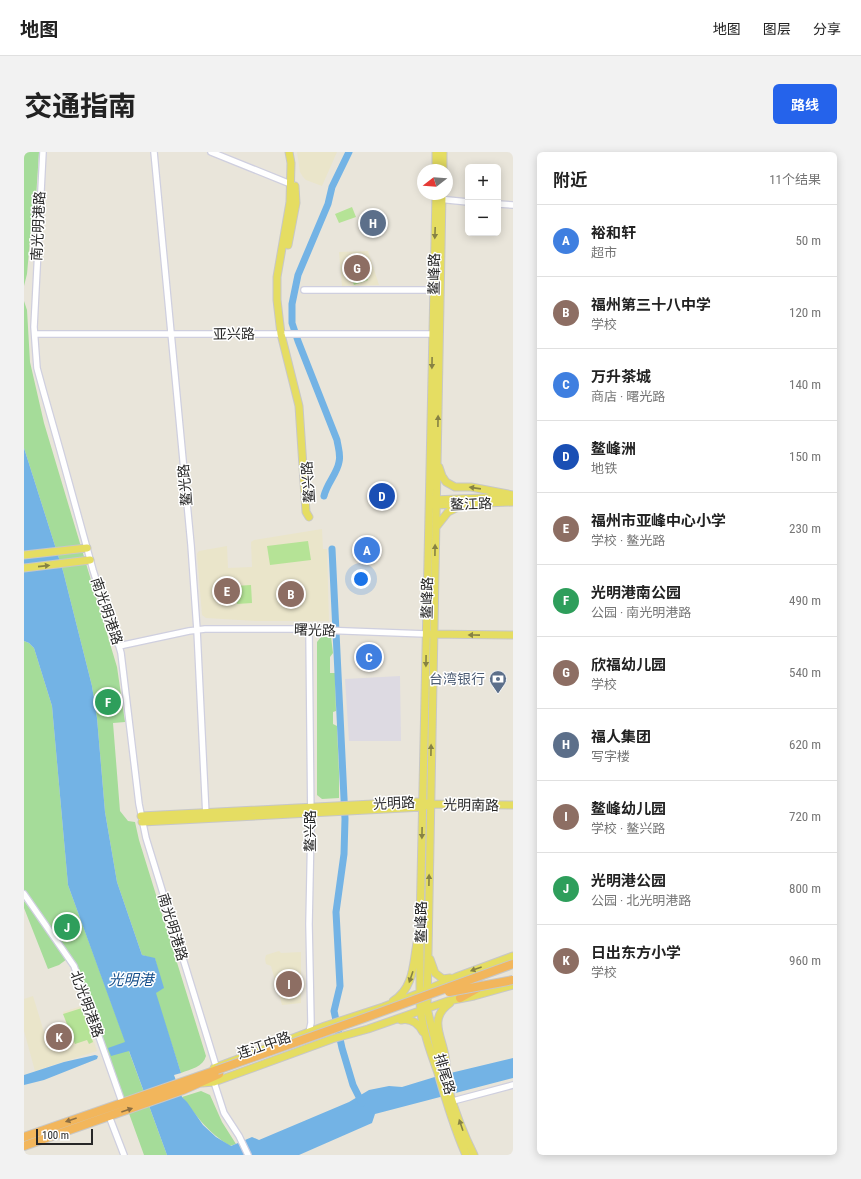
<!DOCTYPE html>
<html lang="zh">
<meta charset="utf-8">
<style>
body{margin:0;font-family:"Roboto Condensed","Noto Sans SC",sans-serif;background:#f2f2f2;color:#222}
.controls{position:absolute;right:12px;top:12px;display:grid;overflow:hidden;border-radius:6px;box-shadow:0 2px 10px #0003}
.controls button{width:36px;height:36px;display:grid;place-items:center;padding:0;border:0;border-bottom:1px solid #e0e0e0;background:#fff;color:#222;font:20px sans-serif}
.compass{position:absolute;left:393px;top:12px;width:36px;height:36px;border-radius:50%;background:#fff;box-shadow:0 2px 10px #0003;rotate:253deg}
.scale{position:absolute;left:12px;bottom:10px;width:57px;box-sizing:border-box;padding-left:4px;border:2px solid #272727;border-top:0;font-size:11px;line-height:14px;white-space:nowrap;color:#272727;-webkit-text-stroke:3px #fff;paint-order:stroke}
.you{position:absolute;left:337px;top:427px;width:14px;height:14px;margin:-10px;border:3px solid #fff;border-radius:50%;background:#1a73e8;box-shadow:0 0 0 6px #1a73e833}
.badge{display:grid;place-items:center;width:26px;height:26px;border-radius:50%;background:#2563eb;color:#fff;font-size:13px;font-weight:700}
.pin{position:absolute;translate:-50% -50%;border:2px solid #fff;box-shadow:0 1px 4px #0006}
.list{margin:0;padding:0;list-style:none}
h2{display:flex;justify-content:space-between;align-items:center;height:52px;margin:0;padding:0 16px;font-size:17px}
h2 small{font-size:13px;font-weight:400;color:#767676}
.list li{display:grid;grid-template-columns:26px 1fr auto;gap:12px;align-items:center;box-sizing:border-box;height:72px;padding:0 16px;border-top:1px solid #e0e0e0}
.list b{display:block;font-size:15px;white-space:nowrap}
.list p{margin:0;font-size:13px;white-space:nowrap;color:#767676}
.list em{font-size:13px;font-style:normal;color:#767676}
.map{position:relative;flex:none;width:489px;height:1003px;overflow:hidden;border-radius:6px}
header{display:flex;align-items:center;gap:24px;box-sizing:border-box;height:56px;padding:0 20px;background:#fff;border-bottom:1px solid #e0e0e0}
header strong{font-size:19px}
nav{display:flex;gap:22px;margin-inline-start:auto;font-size:14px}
.intro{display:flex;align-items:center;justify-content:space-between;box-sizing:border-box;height:96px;padding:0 24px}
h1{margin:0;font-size:28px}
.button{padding:10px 18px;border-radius:6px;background:#2563eb;color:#fff;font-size:14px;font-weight:700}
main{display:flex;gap:24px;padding:0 24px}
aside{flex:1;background:#fff;border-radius:6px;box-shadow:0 2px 10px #0003}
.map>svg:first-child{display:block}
</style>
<header>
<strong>地图</strong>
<nav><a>地图</a><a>图层</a><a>分享</a></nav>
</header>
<div class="intro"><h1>交通指南</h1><a class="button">路线</a></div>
<main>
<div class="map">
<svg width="489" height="1003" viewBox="0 0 489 1003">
<rect width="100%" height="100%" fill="#e9e5da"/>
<path fill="#dddae2" d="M 376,524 L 377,589 L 325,589 L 321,527 Z"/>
<path fill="#eae5ca" d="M 273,0 L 313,0 L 298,34 L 282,28 L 279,25 L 276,20 Z
M 344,99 L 355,133 L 318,134 L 315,100 Z
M 298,377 L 299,397 L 303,397 L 305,469 L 232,469 L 182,466 L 178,463 L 173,402 L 175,399 L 203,394 L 204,416 L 228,415 L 227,390 L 230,388 Z
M 255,799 L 257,801 L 277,800 L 277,851 L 258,853 L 247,814 L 242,812 L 241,807 L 242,803 Z
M 9,844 L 20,880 L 42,872 L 39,860 L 58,854 L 73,899 L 11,919 L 0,879 L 0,847 Z"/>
<path fill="#a5dc99" d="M 0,0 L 15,0 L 10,76 L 7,77 L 3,122 L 0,134 Z
M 0,149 L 3,158 L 6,210 L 20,271 L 93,515 L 101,570 L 89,571 L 96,659 L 104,669 L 111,670 L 115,688 L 182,904 C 179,915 167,917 157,921 L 131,841 L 139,836 L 131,807 L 118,803 L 93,730 L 81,660 L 73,566 L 68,534 L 39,419 L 0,296 Z
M 297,485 L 307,485 L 309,501 L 306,505 L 306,521 L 311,521 L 312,559 L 309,560 L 309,572 L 313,574 L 315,620 L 315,646 L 298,647 L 293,643 L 293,490 Z
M 0,489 L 5,491 L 10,496 L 28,554 L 44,733 L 143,1003 L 120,1003 L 51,812 L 0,738 Z
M 0,749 L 17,770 L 43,807 L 35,813 L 24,817 L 0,756 Z
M 177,939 L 186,943 L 198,970 L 212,992 L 206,994 C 184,980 174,966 158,945 Z"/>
<path fill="#b5e396" d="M 328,55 L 332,65 L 315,71 L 311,62 Z
M 340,117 L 344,128 L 330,133 L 326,122 Z
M 284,389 L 287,408 L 246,413 L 243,394 Z
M 227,433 L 228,451 L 213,452 L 211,434 Z
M 58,856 L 69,890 L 65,892 L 63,888 L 51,892 L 39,862 Z"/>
<path fill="#73b3e5" d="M 0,296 L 39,419 L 68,534 L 73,566 L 81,660 L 93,730 L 118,803 L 131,806 L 140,836 L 132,841 L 157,921 L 150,923 L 158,945 L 163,950 L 179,973 L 192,985 L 207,994 L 228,985 L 235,988 L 325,950 L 345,938 L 365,934 L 378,935 L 414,924 L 489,906 L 489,926 L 351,962 L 348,971 L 275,1003 L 143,1003 L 105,899 L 87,904 L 84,896 L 101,890 L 44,733 L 28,554 L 10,496 L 5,491 L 0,489 Z
M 71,903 L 74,904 L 73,907 L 20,928 L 0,933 L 0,923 L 40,910 Z"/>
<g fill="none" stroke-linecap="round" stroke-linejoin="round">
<path stroke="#73b3e5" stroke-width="7" d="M 300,344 C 303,331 313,322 315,310 C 317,303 314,295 313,288 L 274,189 L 268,171 L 268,152 L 274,123 L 304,52 L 308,35 L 325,0
M 308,397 L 321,667 L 320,702 L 312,760 L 316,834 L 310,859 L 318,896 L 329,933 L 338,951"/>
<g stroke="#cfcfdf" stroke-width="8">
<path id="minor" d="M 19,0 L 10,175 L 13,216 L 19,238 L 36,298 L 69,418 L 90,485 L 95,494 L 97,501 L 115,652 L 122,686 L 192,914
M 130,0 L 167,393 L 173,478 L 182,664
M 187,0 L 269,33
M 414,47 L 444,50
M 474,52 L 489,53
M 280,138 L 409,138
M 11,182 L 409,182
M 285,478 L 287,674 L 285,772 L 287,871 L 285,880
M 95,494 L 165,479 L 181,477 L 269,477 L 402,482
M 0,742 L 50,814 L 98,950
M 190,930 L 200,961 L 215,984 L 224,1003
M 429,949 L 489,933
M 85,964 L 100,1003"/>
</g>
<g stroke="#c7c7c7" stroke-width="9">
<path id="major" d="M 265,0 L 267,11 L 266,50 L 253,125 L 253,148 L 257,182 L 275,254 L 282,360 L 285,365
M 412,18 L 412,0
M 419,18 L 419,0
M 412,42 L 396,773 L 396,850 C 397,874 406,899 414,921 C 422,949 430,976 442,1003
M 418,42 L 403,856 C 415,906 427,957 450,1003
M 264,93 L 272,51 L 271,34
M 415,315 L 418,324 L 422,330 L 431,335 L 447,335 L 489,343
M 409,348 L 483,345
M 409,353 L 489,350
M 413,374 L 424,360 L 436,354
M 0,403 L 63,396
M 0,416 L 66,408
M 405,482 L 489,483
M 117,664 L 387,650 L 399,650 L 402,651
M 118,670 L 399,655 L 406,652 L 489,653
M 406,807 L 411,821 L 419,827 L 426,826
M 369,849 C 390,836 389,812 393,791
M 377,868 C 387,866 394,871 399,880
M 190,916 L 301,874 L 359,855 L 396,841 L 432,825 L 489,804
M 422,916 C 424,891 400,869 426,851
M 178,931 L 190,930 L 308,887 L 344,877 L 424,849 L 450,844 L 489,833"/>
</g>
<g stroke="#c7c7c7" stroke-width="10">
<path id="highway" d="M 436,846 L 454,836
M 0,985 L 193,918
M 0,994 L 159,938 L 195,922"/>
</g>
<use href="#minor" stroke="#fff" stroke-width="5.5"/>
<use href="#major" stroke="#e5dd62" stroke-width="7"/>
<use href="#highway" stroke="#f2b65c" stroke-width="8"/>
<g stroke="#c7c7c7" stroke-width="10" stroke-linecap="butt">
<path id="highway-bridge" d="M 425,840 L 489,828
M 193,918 L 343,865 L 489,812"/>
</g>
<use href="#highway-bridge" stroke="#f2b65c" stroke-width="8"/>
</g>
<defs><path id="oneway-solid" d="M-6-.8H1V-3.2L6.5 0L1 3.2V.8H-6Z"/></defs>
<g fill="#868244">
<use href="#oneway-solid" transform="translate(411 81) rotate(92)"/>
<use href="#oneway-solid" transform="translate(408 211) rotate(91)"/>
<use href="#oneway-solid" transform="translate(414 269) rotate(-89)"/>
<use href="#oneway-solid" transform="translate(451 336) rotate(-172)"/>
<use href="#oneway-solid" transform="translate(411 398) rotate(-89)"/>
<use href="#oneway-solid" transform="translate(20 414) rotate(-6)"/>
<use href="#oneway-solid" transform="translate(450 483) rotate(-179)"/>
<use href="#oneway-solid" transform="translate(402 509) rotate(91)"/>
<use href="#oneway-solid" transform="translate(407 598) rotate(-89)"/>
<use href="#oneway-solid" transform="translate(398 681) rotate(91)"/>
<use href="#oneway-solid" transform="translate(405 728) rotate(-89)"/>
<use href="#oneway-solid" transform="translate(452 817) rotate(160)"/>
<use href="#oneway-solid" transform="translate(387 825) rotate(109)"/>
<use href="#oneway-solid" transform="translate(437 973) rotate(-109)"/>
</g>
<g fill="#8c6e42">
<use href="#oneway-solid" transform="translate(103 958) rotate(-19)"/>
<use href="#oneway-solid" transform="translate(47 968) rotate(161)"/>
</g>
<defs>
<g id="bank-pin" transform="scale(0.9)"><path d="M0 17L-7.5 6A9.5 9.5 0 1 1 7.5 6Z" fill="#5c6f8a" stroke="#fff"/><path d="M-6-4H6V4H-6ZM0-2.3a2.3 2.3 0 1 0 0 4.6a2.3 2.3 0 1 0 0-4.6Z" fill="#fff"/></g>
</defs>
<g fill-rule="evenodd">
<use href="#bank-pin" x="474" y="527"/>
</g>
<g text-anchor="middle" stroke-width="3" stroke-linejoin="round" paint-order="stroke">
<g font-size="14" fill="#272727" stroke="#fff">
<text transform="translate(14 74) rotate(-87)" y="5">南光明港路</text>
<text transform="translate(410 122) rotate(-89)" y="5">鳌峰路</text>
<text transform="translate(210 182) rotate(-1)" y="5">亚兴路</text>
<text transform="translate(284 330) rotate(-94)" y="5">鳌兴路</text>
<text transform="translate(161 333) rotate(-95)" y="5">鳌光路</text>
<text transform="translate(447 352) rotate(-2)" y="5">鳌江路</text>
<text transform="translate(403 446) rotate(-89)" y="5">鳌峰路</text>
<text transform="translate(83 459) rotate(71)" y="5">南光明港路</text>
<text transform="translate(291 478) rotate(2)" y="5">曙光路</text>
<text transform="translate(370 651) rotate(-3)" y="5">光明路</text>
<text transform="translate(447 653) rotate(1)" y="5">光明南路</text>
<text transform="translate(286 679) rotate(-90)" y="5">鳌兴路</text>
<text transform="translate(397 770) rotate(-90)" y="5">鳌峰路</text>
<text transform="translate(149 775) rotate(73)" y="5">南光明港路</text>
<text transform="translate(63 852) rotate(70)" y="5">北光明港路</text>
<text transform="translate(240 893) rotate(-19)" y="5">连江中路</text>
<text transform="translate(421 922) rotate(74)" y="5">排尾路</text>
</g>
<g font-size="14" fill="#4e5e75" stroke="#fff" text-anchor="end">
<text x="461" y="532">台湾银行</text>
</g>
<g font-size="15" font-style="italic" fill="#16508c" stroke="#fff">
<text x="107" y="833">光明港</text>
</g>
</g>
</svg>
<div class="controls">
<button>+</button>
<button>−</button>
</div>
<svg class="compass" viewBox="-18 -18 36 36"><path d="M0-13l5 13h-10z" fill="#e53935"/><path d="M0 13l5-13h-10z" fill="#767676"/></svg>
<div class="scale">100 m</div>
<div class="you"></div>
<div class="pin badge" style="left:343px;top:398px;background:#3f7fe0">A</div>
<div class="pin badge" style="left:267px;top:442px;background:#8d6e63">B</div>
<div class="pin badge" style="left:345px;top:505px;background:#3f7fe0">C</div>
<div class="pin badge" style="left:358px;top:344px;background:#1a4fb4">D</div>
<div class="pin badge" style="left:203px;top:439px;background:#8d6e63">E</div>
<div class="pin badge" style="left:84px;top:550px;background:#2e9e5b">F</div>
<div class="pin badge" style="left:333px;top:116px;background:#8d6e63">G</div>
<div class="pin badge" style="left:349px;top:71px;background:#5c6f8a">H</div>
<div class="pin badge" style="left:265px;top:832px;background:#8d6e63">I</div>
<div class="pin badge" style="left:43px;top:775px;background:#2e9e5b">J</div>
<div class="pin badge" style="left:35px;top:885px;background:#8d6e63">K</div>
</div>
<aside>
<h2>附近<small>11个结果</small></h2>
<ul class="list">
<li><span class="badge" style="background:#3f7fe0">A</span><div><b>裕和轩</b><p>超市</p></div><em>50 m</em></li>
<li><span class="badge" style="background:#8d6e63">B</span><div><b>福州第三十八中学</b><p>学校</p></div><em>120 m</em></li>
<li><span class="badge" style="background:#3f7fe0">C</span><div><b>万升茶城</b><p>商店 · 曙光路</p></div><em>140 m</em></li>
<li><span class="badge" style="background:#1a4fb4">D</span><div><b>鳌峰洲</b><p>地铁</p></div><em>150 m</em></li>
<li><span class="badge" style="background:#8d6e63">E</span><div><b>福州市亚峰中心小学</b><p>学校 · 鳌光路</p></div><em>230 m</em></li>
<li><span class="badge" style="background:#2e9e5b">F</span><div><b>光明港南公园</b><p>公园 · 南光明港路</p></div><em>490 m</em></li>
<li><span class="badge" style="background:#8d6e63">G</span><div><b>欣福幼儿园</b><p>学校</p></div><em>540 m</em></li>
<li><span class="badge" style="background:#5c6f8a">H</span><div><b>福人集团</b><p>写字楼</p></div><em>620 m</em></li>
<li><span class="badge" style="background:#8d6e63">I</span><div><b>鳌峰幼儿园</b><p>学校 · 鳌兴路</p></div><em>720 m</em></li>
<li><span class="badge" style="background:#2e9e5b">J</span><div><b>光明港公园</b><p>公园 · 北光明港路</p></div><em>800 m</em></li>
<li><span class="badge" style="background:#8d6e63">K</span><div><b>日出东方小学</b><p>学校</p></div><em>960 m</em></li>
</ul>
</aside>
</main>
